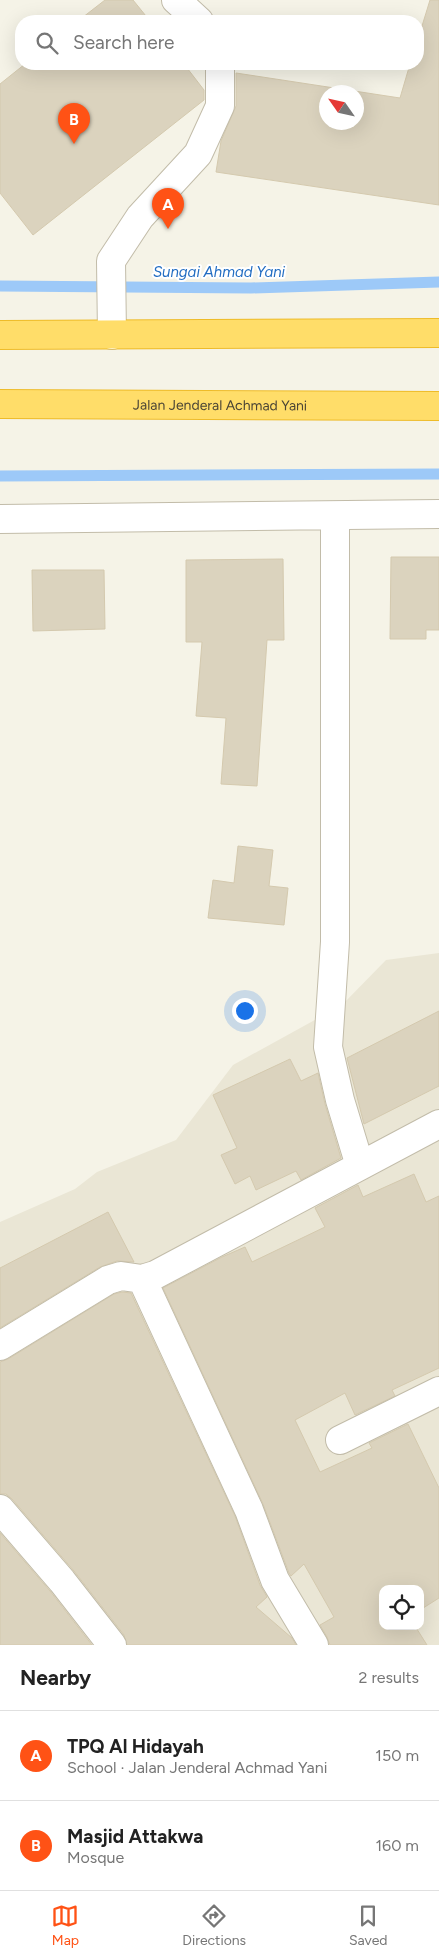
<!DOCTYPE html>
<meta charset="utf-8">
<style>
body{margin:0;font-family:Figtree,sans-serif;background:#f6f6f6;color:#222}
.controls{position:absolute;right:15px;bottom:15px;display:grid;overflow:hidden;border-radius:10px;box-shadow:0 5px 20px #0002}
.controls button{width:45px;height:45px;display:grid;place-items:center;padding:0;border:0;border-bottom:1px solid #e0e0e0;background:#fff;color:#222;font:25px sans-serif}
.compass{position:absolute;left:319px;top:85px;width:45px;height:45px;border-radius:50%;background:#fff;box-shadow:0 5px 20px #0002;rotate:304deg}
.you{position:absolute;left:244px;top:1010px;width:18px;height:18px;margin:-12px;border:4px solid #fff;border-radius:50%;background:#1a73e8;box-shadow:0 0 0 8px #1a73e833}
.badge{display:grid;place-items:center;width:32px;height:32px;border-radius:50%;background:#ff5215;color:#fff;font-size:16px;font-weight:700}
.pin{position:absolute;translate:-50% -41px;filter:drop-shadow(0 1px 2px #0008)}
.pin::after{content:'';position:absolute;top:26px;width:18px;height:15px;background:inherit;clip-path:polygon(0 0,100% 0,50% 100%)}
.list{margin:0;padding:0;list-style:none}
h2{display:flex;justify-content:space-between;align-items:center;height:65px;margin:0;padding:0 20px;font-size:21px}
h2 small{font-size:16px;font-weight:400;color:#767676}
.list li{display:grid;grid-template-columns:32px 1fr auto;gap:15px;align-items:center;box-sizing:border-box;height:90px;padding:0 20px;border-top:1px solid #e0e0e0}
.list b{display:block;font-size:19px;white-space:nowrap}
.list p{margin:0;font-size:16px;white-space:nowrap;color:#767676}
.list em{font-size:16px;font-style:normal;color:#767676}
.icon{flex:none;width:28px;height:28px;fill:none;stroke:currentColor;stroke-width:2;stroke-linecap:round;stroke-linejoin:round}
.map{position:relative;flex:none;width:439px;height:1645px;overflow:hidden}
.search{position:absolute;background:#fff;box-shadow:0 5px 20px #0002;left:15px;right:15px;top:15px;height:55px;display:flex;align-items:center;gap:12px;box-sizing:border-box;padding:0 18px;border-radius:20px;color:#767676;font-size:19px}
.sheet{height:245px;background:#fff}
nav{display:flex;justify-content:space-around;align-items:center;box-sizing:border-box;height:70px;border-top:1px solid #e0e0e0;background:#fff;font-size:14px;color:#767676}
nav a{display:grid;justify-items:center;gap:2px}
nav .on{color:#ff5215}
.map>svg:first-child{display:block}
</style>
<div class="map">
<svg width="439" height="1645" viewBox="0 0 439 1645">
<rect width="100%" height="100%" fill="#f5f3e7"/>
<path fill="#eae6d5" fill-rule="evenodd" d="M 439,953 L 439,1645 L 0,1645 L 0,1222 L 75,1189 L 97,1172 L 176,1140 L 233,1065 L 342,1005 L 386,960 ZM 383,1589 L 420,1589 L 420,1626 L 383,1626 Z"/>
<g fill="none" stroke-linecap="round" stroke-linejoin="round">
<path stroke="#9dc9f8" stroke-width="11" d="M 0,286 L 251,288 L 439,282
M 0,476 L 439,474"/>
</g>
<path fill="#dbd3be" stroke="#d4c9ae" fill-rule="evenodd" d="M 105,0 L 133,0 L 150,21 L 78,21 Z
M 430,0 L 439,0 L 439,205 L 216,172 L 221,141 L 236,106 L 236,73 L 400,98 L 410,64 L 418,64 L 418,39 ZM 326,92 L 356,92 L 356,122 L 326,122 Z
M 25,64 L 184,64 L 204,90 L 204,100 L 33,235 L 0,193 L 0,84 Z
M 391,557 L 439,557 L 439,630 L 426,630 L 426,639 L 390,639 Z
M 283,559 L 284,640 L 267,640 L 257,786 L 221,784 L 226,718 L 196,716 L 202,642 L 186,642 L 186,560 Z
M 32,570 L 104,570 L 105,629 L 33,631 Z
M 238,846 L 273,850 L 269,886 L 288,888 L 284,925 L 208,918 L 213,880 L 234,883 Z
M 439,1011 L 439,1086 L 364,1124 L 347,1058 Z
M 290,1059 L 301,1081 L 318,1073 L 325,1104 L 341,1158 L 301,1180 L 296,1171 L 256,1190 L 250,1176 L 235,1184 L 221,1155 L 237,1148 L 213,1095 Z
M 414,1174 L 426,1202 L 439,1196 L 439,1368 L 392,1390 L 395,1396 L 355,1415 L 345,1393 L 295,1420 L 320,1472 L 372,1448 L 369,1443 L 408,1424 L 439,1488 L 439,1598 L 420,1610 L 420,1589 L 383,1589 L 383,1626 L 415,1626 L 427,1645 L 330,1645 L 327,1637 L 320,1625 L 334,1617 L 304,1564 L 291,1576 L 289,1573 L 263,1504 L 163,1288 L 222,1257 L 245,1247 L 252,1262 L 325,1227 L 315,1208 L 358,1185 L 363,1197 Z
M 108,1212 L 134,1262 L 117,1261 L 100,1267 L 0,1328 L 0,1268 Z
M 122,1292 L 131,1293 L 235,1516 L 260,1585 L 267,1597 L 256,1607 L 292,1638 L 296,1645 L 127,1645 L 124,1635 L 74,1571 L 12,1499 L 6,1494 L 0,1494 L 0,1362 L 8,1359 L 114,1294 Z
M 0,1533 L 50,1591 L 92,1645 L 0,1645 Z"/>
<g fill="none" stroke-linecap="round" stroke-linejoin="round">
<g stroke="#c2bca9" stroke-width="30">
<path id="minor" d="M 176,0 L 199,21
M 112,335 L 111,261 L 140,217 L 198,154 L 220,106 L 220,64
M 335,517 L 335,942 L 328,1047 L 340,1100 L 360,1166
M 0,519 L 439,514
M 142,1279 L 249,1510 L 275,1580 L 314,1645
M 0,1346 L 108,1280 L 121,1276 L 142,1279 L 155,1275 L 439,1124
M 340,1440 L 439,1391
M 0,1509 L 62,1581 L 112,1645"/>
</g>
<g stroke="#eebb28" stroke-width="30">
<g id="highway">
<path d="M 0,335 L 439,333"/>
<path id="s1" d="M 0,404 L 439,406"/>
</g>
</g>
<use href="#minor" stroke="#fff" stroke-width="28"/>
<use href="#highway" stroke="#ffdd69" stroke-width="28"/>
</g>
<g text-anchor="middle" stroke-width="4" stroke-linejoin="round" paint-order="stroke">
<g font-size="14" fill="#4a4435" stroke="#fff">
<text dy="5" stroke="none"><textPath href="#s1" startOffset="220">Jalan Jenderal Achmad Yani</textPath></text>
</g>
<g font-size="15" font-style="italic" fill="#226dc2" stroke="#fff">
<text x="219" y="277">Sungai Ahmad Yani</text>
</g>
</g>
</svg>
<div class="controls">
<button><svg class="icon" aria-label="locate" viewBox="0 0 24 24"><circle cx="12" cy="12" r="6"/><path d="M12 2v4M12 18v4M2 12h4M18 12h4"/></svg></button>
</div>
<svg class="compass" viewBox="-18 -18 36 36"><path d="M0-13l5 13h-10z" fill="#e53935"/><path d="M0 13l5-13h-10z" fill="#767676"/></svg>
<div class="you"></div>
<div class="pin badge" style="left:168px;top:229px">A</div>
<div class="pin badge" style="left:74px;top:144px">B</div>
<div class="search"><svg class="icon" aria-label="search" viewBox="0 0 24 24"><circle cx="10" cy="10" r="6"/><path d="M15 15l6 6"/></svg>Search here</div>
</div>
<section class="sheet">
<h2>Nearby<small>2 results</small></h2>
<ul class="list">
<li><span class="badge">A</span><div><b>TPQ Al Hidayah</b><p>School · Jalan Jenderal Achmad Yani</p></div><em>150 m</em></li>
<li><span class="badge">B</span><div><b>Masjid Attakwa</b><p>Mosque</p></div><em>160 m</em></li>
</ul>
</section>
<nav>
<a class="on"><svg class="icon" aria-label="map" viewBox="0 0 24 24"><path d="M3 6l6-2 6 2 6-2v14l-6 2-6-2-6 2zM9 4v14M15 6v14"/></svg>Map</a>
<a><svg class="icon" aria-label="directions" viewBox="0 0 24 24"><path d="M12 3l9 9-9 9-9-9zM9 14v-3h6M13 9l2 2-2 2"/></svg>Directions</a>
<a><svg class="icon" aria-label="saved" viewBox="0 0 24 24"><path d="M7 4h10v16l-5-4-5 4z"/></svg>Saved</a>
</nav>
